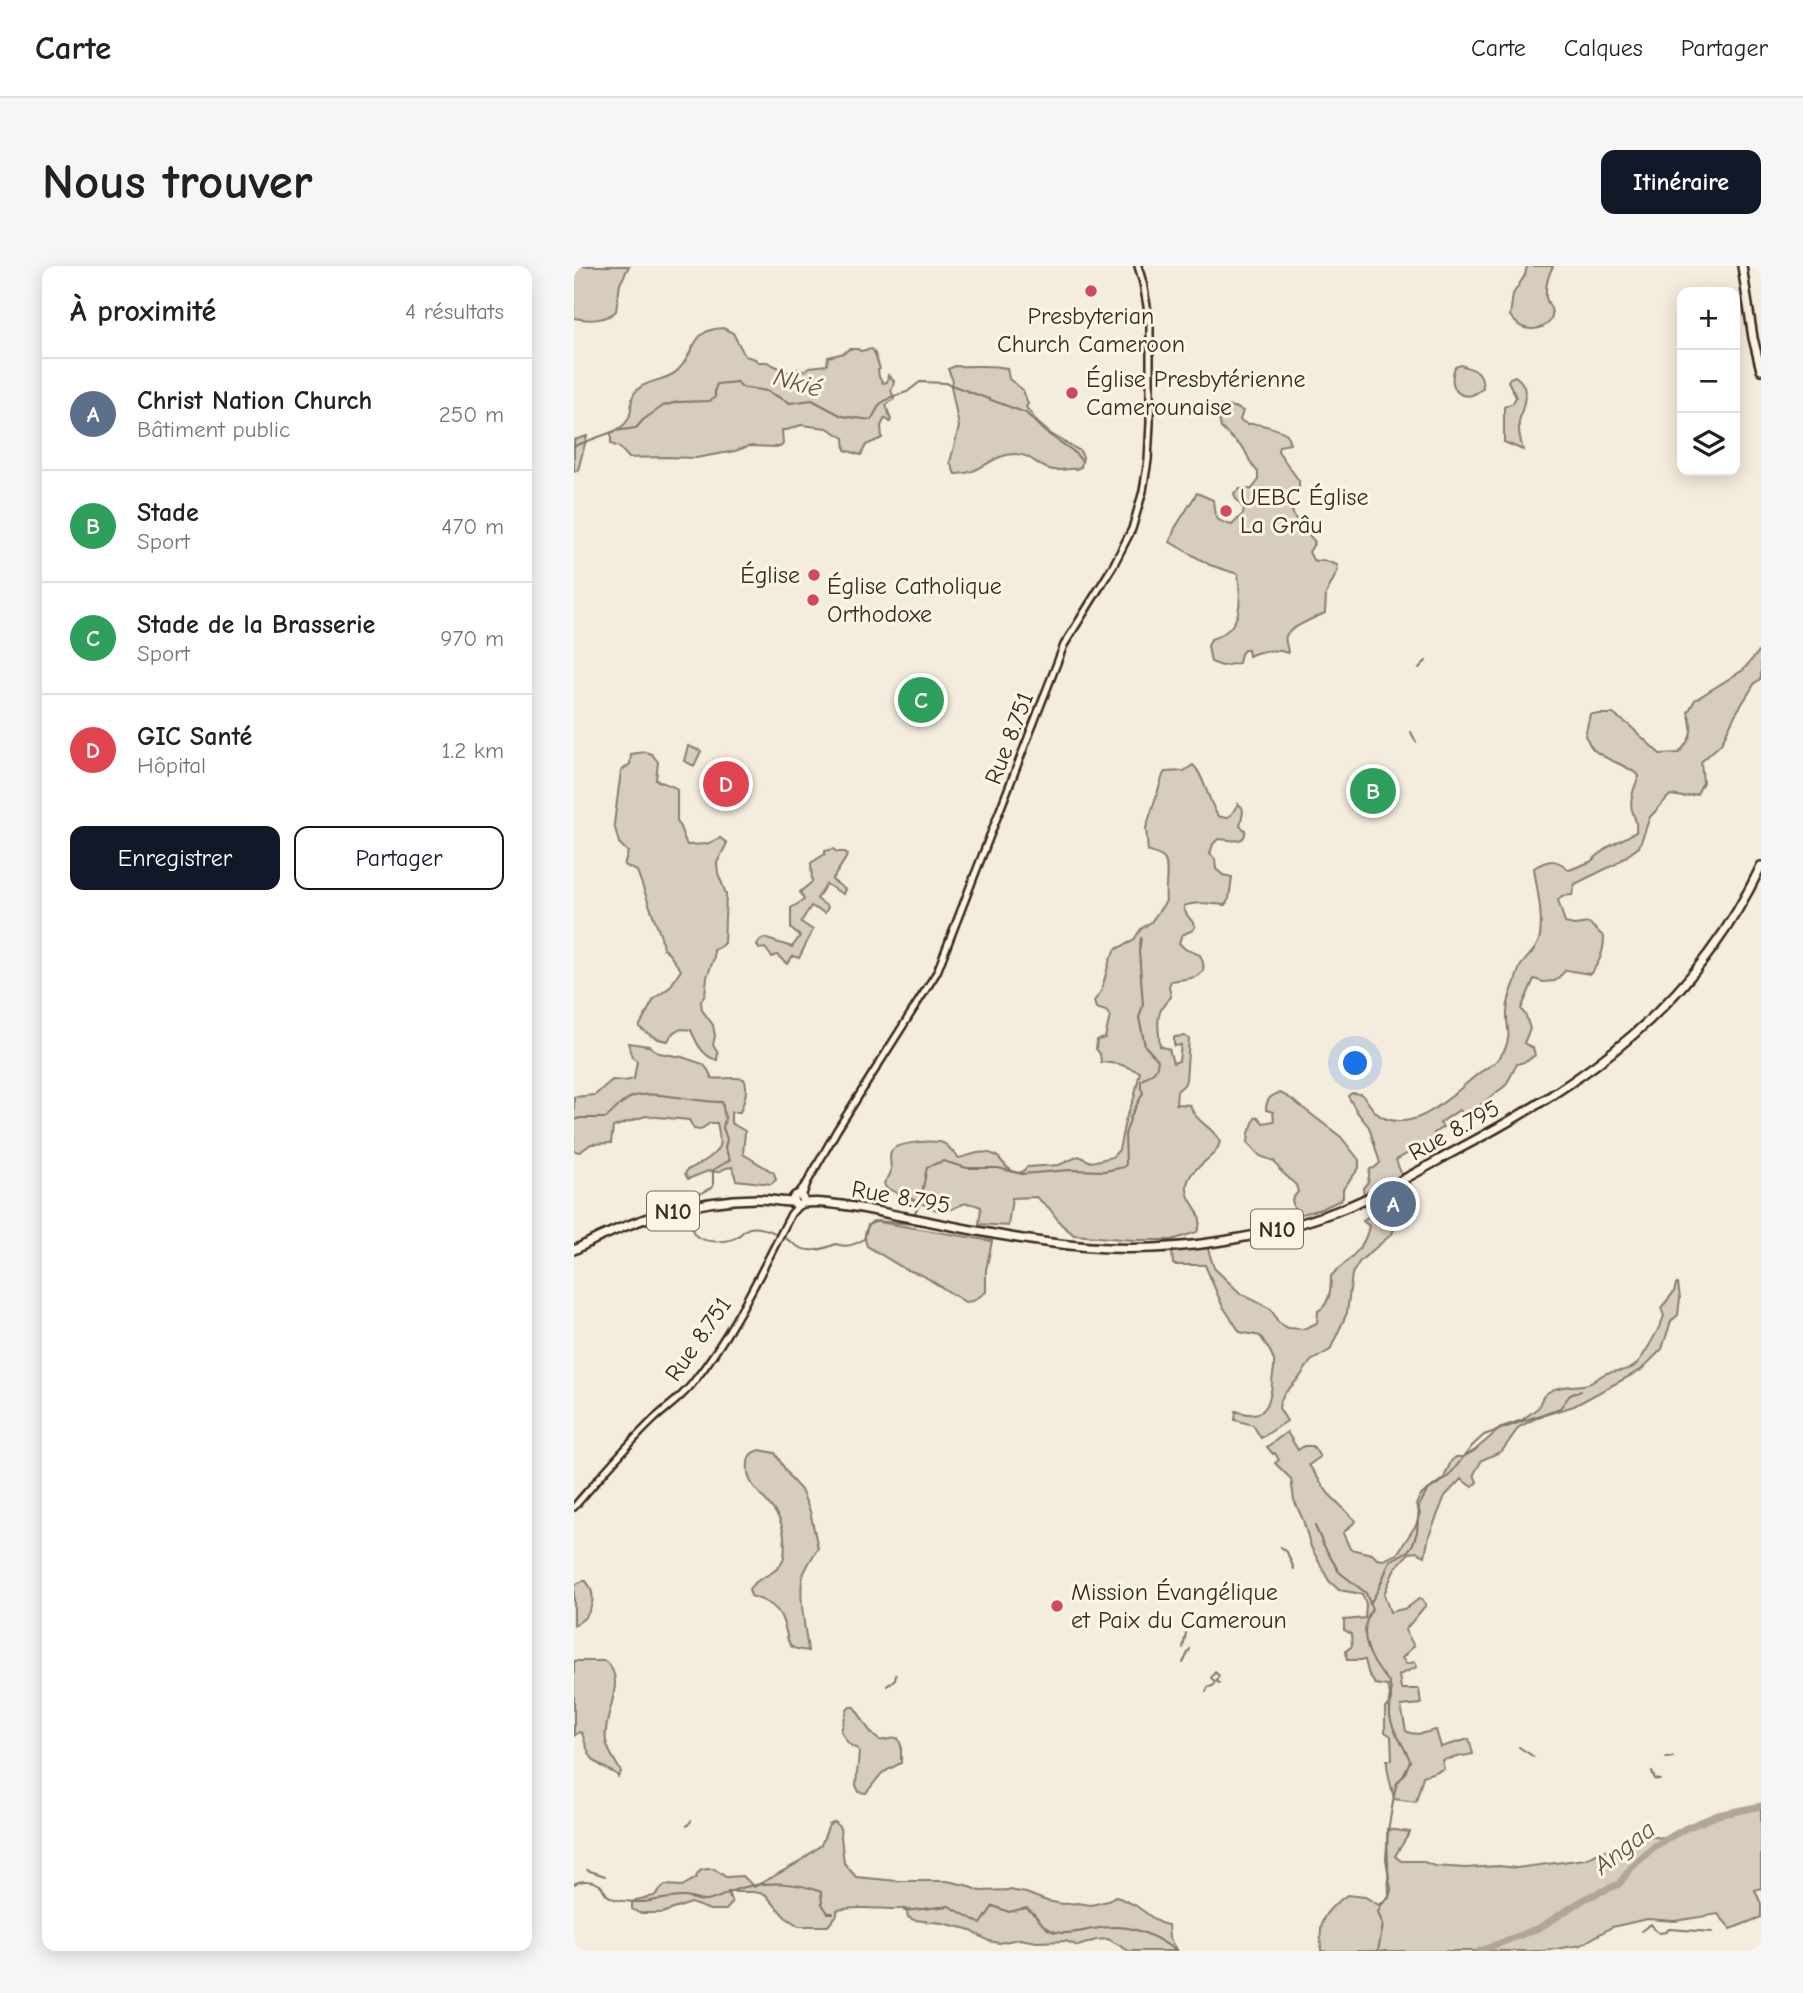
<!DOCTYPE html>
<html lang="fr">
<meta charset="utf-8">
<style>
body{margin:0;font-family:"Comic Neue",sans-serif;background:#f6f6f6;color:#202124}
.controls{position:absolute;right:21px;top:21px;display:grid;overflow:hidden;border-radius:14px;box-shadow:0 4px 18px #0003}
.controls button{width:63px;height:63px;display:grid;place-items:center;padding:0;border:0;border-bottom:2px solid #e0e0e0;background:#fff;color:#202124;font:35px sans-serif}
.you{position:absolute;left:782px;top:798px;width:24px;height:24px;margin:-18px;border:5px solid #fff;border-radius:50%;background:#1a73e8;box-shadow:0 0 0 10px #1a73e833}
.badge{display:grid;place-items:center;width:46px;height:46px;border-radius:50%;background:#111827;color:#fff;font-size:23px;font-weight:700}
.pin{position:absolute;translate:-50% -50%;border:4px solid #fff;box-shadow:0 2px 7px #0006}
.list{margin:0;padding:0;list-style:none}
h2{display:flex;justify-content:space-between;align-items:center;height:91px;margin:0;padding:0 28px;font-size:30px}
h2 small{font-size:23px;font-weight:400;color:#757577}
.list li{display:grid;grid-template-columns:46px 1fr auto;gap:21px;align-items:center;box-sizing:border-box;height:112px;padding:0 28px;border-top:2px solid #e0e0e0}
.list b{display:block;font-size:26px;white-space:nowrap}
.list p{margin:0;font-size:23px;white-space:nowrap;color:#757577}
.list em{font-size:23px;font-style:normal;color:#757577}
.actions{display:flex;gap:14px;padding:21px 28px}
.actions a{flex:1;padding:16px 0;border:2px solid #111827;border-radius:14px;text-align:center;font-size:24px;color:#111827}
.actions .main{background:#111827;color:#fff}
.icon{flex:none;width:38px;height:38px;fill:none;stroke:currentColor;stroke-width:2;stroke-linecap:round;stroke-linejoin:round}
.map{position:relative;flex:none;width:1187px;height:1685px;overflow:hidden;border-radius:14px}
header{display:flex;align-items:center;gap:42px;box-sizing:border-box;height:98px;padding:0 35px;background:#fff;border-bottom:2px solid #e0e0e0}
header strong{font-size:33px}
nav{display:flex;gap:38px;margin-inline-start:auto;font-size:24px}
.intro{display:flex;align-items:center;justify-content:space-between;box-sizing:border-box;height:168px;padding:0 42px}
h1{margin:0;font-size:49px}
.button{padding:18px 32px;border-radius:14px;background:#111827;color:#fff;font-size:24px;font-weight:700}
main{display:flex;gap:42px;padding:0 42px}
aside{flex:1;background:#fff;border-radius:14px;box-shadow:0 4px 18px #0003}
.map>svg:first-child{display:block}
</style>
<header>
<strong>Carte</strong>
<nav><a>Carte</a><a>Calques</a><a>Partager</a></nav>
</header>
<div class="intro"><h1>Nous trouver</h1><a class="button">Itinéraire</a></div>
<main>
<aside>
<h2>À proximité<small>4 résultats</small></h2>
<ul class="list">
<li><span class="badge" style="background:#5c6f8a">A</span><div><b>Christ Nation Church</b><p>Bâtiment public</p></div><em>250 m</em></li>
<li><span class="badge" style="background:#2e9e5b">B</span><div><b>Stade</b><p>Sport</p></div><em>470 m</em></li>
<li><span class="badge" style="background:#2e9e5b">C</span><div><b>Stade de la Brasserie</b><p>Sport</p></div><em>970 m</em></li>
<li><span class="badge" style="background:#e0444e">D</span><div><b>GIC Santé</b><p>Hôpital</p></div><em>1.2 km</em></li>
</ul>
<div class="actions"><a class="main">Enregistrer</a><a>Partager</a></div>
</aside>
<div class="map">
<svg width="1187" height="1685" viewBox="0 0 1187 1685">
<rect width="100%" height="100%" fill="#f4eddd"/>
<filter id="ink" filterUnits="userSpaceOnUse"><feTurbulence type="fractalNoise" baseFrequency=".0143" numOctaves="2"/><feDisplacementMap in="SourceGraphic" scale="14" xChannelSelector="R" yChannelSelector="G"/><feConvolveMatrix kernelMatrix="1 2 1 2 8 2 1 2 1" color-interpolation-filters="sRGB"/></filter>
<g filter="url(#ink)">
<path fill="#d6cdbd" stroke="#887c6e" stroke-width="2" d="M 0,0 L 55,0 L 46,18 L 42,45 C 32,55 14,55 0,52 Z
M 953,0 L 979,0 C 974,10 971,21 972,32 C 974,39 981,45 977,53 C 973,63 957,65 948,61 C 943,59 939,53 936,50 L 939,28 L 951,9 Z
M 149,62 L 159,67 L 171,90 L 181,93 L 184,96 L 193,96 L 218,108 L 221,108 L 223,103 L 230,105 L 236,101 L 253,99 L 254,91 L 270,87 L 275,83 L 284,83 L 286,85 L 298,83 L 301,88 L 306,103 L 304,104 L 305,111 L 309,117 L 313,116 L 314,109 L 320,115 L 319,121 L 317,124 L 320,133 L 312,139 L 317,154 L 316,156 L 311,152 L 307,160 L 308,172 L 292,179 L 287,189 L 271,184 L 270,172 L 253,162 L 227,159 L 213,164 L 208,164 L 209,178 L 206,181 L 175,180 L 161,185 L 122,192 L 90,191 L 55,192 L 45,181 L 37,178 L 37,167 C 69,152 49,136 64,123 C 75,113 94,115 104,104 C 122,86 117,63 149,62 Z
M 887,99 C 903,105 908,104 909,122 C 890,140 872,124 881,101 Z
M 381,100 C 398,101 416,98 433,102 L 435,113 L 449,124 L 454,138 L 452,141 L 464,157 L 477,168 L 506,185 L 509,191 L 507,201 C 497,205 506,202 496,203 C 488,203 484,206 475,203 C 462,199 456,188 441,188 C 418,188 406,209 381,208 L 376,196 L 385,161 L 377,120 L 379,115 L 374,103 Z
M 941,110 C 959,122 948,139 945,157 C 944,167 947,176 949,184 L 930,176 L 930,141 L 939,137 L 942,131 L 934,115 L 936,112 Z
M 647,140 L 661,141 L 669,145 L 666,154 L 673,158 C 684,157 703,162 713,168 L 716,178 L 705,180 L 704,185 L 725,215 L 725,223 L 716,227 L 714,230 L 720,251 L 741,276 L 735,286 L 739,294 L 743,295 L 749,294 L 763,299 L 764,304 L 752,328 L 751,347 C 744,350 714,363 712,370 C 710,374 714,382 714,387 C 703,383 686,384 675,390 L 674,384 L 670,384 L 667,388 L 665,397 L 648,400 L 637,396 L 634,380 L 637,373 C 670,363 667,335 664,308 L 636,299 L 596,276 L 601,262 L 623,227 L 639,234 C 641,252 639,254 658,259 L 669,248 L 670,243 L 662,233 L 660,227 L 666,223 L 678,223 L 684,215 L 684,206 L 678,199 L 670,183 L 647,162 L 643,144 Z
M 13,170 L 4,204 L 0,206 L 0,174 Z
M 1187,383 L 1187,412 L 1181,417 L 1161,449 L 1147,478 L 1127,496 L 1129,516 L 1123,528 L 1110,531 L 1096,529 L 1076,551 L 1065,581 L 1042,598 L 1001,618 L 998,629 L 988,630 L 984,634 L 991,657 L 1000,659 L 1015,657 L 1030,671 C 1030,684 1025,698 1016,708 L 992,704 L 981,715 L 969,716 L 960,713 L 947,743 L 952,750 L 956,763 L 950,777 L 959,782 L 961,789 L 953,795 L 943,798 L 932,819 L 892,850 L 885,844 L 866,857 L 869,861 L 860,867 L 861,872 L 822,894 L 828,910 L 790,929 L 789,922 L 794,916 L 796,903 L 800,902 L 806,897 L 795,861 L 783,846 L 774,830 L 778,827 L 787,828 C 795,835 798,846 808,851 C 842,868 877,830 900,811 C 913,800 922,800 931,783 C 938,768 932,762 933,747 C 933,736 937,726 941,716 C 942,712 944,706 946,701 C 953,690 964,683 966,670 C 969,647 963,624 960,602 C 975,593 983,592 995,604 L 1016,596 L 1034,581 L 1062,566 C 1063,554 1061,554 1058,544 C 1055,533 1061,520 1065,510 C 1051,497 1034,496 1020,484 C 1016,481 1014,474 1011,470 L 1016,448 L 1039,448 L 1055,459 L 1086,488 L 1105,487 C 1118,472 1120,465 1114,446 L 1121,434 L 1169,404 Z
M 359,412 L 360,455 L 335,455 L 334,413 Z
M 114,480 L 127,485 L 120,500 L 110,495 Z
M 71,486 L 78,488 L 84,496 L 82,514 L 100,521 L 103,524 L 103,554 L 113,579 L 133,578 L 146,572 L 153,577 L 143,597 L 144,607 L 152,628 L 150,677 L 146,681 L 140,684 L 140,692 L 133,711 L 131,729 L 127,735 L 128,744 L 139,759 L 141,770 L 139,779 L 144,787 L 143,794 C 129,791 122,776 117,764 C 105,762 99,763 94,775 C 82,774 74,768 65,761 L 80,733 L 96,721 L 107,704 L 91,683 L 89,683 L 87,671 L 63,605 L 50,599 L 54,586 L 45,577 L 40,558 L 47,505 L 56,498 L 57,488 Z
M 619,499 C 629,507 635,537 644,550 L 652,552 L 657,549 L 664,538 L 668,541 L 669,546 L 666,560 L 671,564 C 673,580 654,573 644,573 L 639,578 L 636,588 L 641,593 L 642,603 L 649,609 L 658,611 L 655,633 L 651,639 C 638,638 622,635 610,640 C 610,650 619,653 621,661 L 619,664 L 608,669 L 605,677 L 611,683 L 626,689 C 639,715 613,712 597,715 L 595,720 L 597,731 C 580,746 584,759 586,780 L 595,783 L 599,797 L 605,795 L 607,779 L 601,780 L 600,778 L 600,771 L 611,770 L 615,773 L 612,814 L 610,819 L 603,825 L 602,838 L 616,839 C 621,856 639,861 646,875 C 643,894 616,899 613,919 C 611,939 634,945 623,966 L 598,974 L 559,974 L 500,969 L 487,958 L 475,942 L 462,931 L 438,932 L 434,960 L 405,958 L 407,941 C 383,931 386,946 365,945 L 312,922 L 310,917 C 311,914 315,912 316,908 C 319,902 314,893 317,886 C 320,876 360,874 369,877 C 376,880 379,888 385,892 C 397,889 413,881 425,892 C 431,899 434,904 443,907 L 448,906 L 453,901 L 485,899 L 505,890 L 517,896 L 522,895 L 538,891 L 545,884 L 551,855 L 560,832 L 566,806 L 545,798 L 527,796 L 526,788 L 522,783 L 523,774 L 531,772 L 536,750 L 532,745 L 522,742 L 520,735 L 527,726 L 536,693 L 542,683 L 559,675 L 567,663 L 577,656 L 592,635 C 590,625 596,599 590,593 C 587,589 578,587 574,585 L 572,562 L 589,509 L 591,506 L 610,505 Z
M 789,515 L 812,522 L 809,535 L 785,528 Z
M 259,583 L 263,586 L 271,586 L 273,588 L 272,592 L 258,614 L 271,623 L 269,628 L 252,618 L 243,633 L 254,641 L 251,647 L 237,640 L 227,656 L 239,664 L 225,692 L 219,690 L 213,698 L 203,689 L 198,691 L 191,682 L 185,683 L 183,679 L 186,674 L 190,672 L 218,681 L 226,670 L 217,663 L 217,642 L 230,634 L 226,626 L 238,616 L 237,597 L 251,588 L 251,585 Z
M 54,777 L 75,780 L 85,787 L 108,791 L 129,798 L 134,804 L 138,812 C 149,814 159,810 170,813 C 175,821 170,837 166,846 L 157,846 L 157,857 L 171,865 L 169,888 L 200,907 L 202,914 L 197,918 L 162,914 L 158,901 L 152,902 L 145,906 L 134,905 L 114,913 L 111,908 L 113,904 C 122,900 142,890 145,880 C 147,873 144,863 143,857 L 136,857 L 126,864 L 120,863 L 115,854 L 72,850 L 39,861 L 37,877 L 17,878 L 6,886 L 0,885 L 0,831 L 21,829 L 38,814 L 51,815 L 60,813 L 63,795 L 58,791 Z
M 706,827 L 716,832 L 767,871 L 785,894 L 785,902 L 769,923 L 769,931 L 767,934 L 747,943 L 724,949 L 721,949 L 718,933 L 724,926 L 722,919 L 706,904 L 700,895 L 686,890 L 674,877 L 675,867 L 681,852 L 684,851 L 689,857 L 700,855 L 699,846 L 692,844 C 692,833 697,829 706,827 Z
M 836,917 L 841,927 L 825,953 L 818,968 L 786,995 L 778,1008 L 773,1047 L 756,1084 L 737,1095 L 725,1112 L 710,1128 L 706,1136 L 705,1142 L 713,1155 L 687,1172 L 679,1159 L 661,1154 L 662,1145 C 688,1154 695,1144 698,1118 C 698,1111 701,1102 700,1095 C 698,1086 691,1077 686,1070 L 666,1066 L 648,1039 L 631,999 L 601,999 L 599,998 L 598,984 L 633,980 L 640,1002 L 667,1028 L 697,1043 L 704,1056 L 714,1062 L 729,1063 L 743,1057 L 744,1045 C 756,1039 757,1022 757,1010 C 774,993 790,985 795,960 L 789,955 L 795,950 L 790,937 Z
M 299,955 L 418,975 L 412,1004 L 412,1026 L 399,1035 L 391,1036 L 348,1009 L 331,1003 L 293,980 C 289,971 291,961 299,955 Z
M 1102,1018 L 1104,1018 L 1106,1032 L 1104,1049 L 1097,1055 L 1088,1083 L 1067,1104 L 1000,1140 L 964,1151 L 945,1161 L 928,1185 L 908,1194 L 900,1208 L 903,1216 L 898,1221 L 887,1213 L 871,1230 L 855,1270 L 851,1290 L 843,1286 L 835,1287 L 821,1302 L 810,1328 L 816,1346 L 833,1342 L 846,1332 L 852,1339 L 831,1364 L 840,1380 L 828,1392 L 832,1398 L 841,1396 L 843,1401 L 825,1409 L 827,1423 L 845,1423 L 847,1438 L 827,1440 L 832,1465 C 841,1471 852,1466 862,1464 L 867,1481 L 895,1473 L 899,1488 L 868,1494 L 870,1503 L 849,1510 L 842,1536 L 820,1533 C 818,1522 812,1504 813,1494 L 818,1494 L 817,1470 L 811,1466 L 811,1442 L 814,1441 L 816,1428 L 813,1420 L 801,1418 L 794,1406 L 791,1394 L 773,1394 L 772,1385 L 778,1380 L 777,1368 L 770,1364 L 770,1354 L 791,1352 L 792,1338 L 788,1328 L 765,1324 L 755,1315 L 737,1281 L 729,1254 L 720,1234 L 717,1213 L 701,1197 L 705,1194 L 701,1187 L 699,1188 L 693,1181 L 713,1166 L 724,1184 L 730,1180 L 739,1180 L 746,1191 L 735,1199 L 754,1227 L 782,1255 L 769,1267 L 776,1283 L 798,1288 L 803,1293 L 810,1294 L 823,1288 L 842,1259 L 846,1247 L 842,1239 L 846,1230 L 870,1212 L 877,1195 L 882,1191 L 889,1191 L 900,1185 L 928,1161 L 948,1154 L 965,1141 C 969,1117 996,1122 1014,1118 C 1021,1116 1026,1109 1033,1107 C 1041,1104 1051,1106 1059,1101 C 1068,1095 1086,1061 1090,1050 L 1087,1042 L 1100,1026 Z
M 186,1184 L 201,1187 L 217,1213 L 227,1224 L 236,1245 L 244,1282 C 239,1290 234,1298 230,1307 C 223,1324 232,1367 234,1385 C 229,1384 222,1384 218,1381 C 214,1377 214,1375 213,1370 C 208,1345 202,1338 177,1330 L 175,1323 C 183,1310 206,1309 210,1291 C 212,1279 210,1260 203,1249 C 193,1231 171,1221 174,1199 C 174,1190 177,1186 186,1184 Z
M 9,1315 L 12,1315 C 25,1331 17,1351 0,1359 L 0,1319 Z
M 0,1395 L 31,1395 C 55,1414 28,1449 32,1475 C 34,1486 42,1496 47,1506 L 44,1511 L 42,1508 C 17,1495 16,1494 8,1467 L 5,1466 L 0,1470 Z
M 276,1441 L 280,1441 C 287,1449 297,1472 306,1474 C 312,1475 318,1472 324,1472 L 327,1479 L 327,1497 L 308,1507 L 292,1527 L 285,1526 L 282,1519 L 285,1486 L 284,1483 C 274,1480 272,1474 267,1465 L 273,1444 Z
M 1187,1540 L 1187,1622 L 1181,1624 L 1187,1638 L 1187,1651 L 1157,1663 L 1144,1648 L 1101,1655 L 1073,1653 L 1038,1661 L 1007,1679 L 968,1685 L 747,1685 C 746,1653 746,1649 773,1629 L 791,1631 L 805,1639 L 815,1632 L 813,1563 L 836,1566 L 821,1590 L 827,1595 L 847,1595 L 861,1600 L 891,1602 L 925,1600 L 943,1602 L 1011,1593 L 1068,1569 L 1095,1573 L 1112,1562 L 1144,1549 Z
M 261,1556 L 266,1562 L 270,1597 L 282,1611 L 324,1615 L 373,1615 L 392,1619 L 406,1625 L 436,1624 L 452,1627 L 473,1635 L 489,1638 L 504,1637 L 517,1639 L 534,1635 L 541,1630 L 561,1639 L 586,1657 L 594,1659 L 595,1672 L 603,1685 L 555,1685 L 534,1673 L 522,1674 L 504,1680 L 492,1675 L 463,1676 L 445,1673 L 425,1677 L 415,1675 L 394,1663 L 368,1657 L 340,1654 L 334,1651 L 332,1643 C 309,1644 286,1639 263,1644 L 263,1649 L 254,1660 L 225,1660 L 211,1651 L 191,1628 L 179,1626 L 154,1626 L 158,1637 L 152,1644 L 136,1644 L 117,1637 L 88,1647 L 65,1647 L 58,1643 L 58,1637 L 62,1634 L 80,1630 L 91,1619 L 108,1620 L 122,1612 C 125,1602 131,1603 140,1603 L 152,1611 L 169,1610 L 180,1621 L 222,1598 L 247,1579 L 255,1559 Z"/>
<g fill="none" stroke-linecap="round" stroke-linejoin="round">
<path stroke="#817466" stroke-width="2" d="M 0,180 L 41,165 L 62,162 L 69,154 L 89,140 L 103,136 L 136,135 L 141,131 L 141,123 L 143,118 L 163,116 L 168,121 L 193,125 L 216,137 L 238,134 L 268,150 L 297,154 L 306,138 L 317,131 L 333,126 L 346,116 L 372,117 L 452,147 L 471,166 L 499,185 L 507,194
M 845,402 L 852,395
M 837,466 L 842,476
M 0,854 L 6,852 L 32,852 C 41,845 47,835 58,831 C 78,823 124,837 148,836 L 151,852 L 149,862 L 153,873 L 151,882 L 156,894 L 139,904 L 139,921 L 114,934 L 115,940
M 117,945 C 118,951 117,956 118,962 C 120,978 152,978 163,971 C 168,968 170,963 176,962 C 186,960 195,964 203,968
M 340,948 L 346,938 L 353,901 L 369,895 L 393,902 L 424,902 L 448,908 L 496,904 L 531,905 L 550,901 L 552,898 L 551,869 L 557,850 L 569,827 L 567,822 L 567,815 C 576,806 582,810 584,794 L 571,780 L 565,752 L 569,739 L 565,685 L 567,672
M 208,971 C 214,973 218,977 223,980 C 235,988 250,983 262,978 C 272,982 281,979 290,973 L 294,959 L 303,955 L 338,958 L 338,954
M 741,1260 L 749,1278 L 765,1306 L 792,1327 L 798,1343 C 785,1362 792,1386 805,1404 C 808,1408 813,1412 815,1417 C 820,1428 815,1439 816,1450 C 818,1467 831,1479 836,1495 L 830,1509 L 823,1517 L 821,1524 L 814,1565 L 812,1593 L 817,1624 L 815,1631 L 807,1639 L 804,1646 L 809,1659 L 804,1685
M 707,1281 L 713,1286 L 720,1303
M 797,1336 L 804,1324 L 816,1295 L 834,1285 L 839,1278 L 843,1266 L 845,1240 L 853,1225 L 874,1211 L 898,1180 L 910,1169 L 986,1142 L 996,1129 L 1007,1125
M 609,1382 L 612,1367
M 609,1397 L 616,1383
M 642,1407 L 645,1410 L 642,1415 L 645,1417
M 313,1420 L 321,1413 L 322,1409
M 632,1426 L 634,1421 L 639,1420 L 641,1415 L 637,1412 L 641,1406
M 945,1481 L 960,1491
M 1092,1492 L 1099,1491
M 1078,1506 L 1081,1513 L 1086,1514
M 113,1560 L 117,1555
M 13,1604 L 31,1610
M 0,1618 C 7,1614 18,1614 26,1619 C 30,1622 30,1628 36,1631 C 43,1636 54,1635 62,1636 C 78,1637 94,1630 111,1631 C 118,1631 125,1636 132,1635 C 143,1634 156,1625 167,1622 C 193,1615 223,1616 247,1626 L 248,1638 L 254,1647 L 259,1647
M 330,1645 L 375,1640 L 407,1658 L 419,1640 L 435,1646 L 452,1642 C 464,1648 467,1663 481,1666 C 494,1669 507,1665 519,1663 C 553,1657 575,1665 602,1685
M 1067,1665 L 1077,1658 L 1081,1664 L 1085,1667 L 1092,1666 L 1095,1663 L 1138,1666"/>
<path stroke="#b0a596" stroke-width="7" d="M 906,1685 L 967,1661 L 1012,1632 L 1045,1618 L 1057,1602 L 1081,1580 L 1112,1562 L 1144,1549 L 1187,1540"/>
<g stroke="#3b2a1e" stroke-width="10">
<path id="secondary" d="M 223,929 L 231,919
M 228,931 L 233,917 L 263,864 L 363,706 L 490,379 L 539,300 L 558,263 L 569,225 L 574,194 L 576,157 L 576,57 L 569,17 L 564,0
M 0,1241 C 26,1211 51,1181 79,1154 C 92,1142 107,1132 118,1118 C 159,1067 187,1006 217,948 L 225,939"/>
</g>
<g stroke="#3b2a1e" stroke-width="12">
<path id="trunk" d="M 1168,0 L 1179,72 L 1187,104
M219 934a5 5 0 1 1 10 0a5 5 0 1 1-10 0Z
M 228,937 C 235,937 243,936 250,937 C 278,939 305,946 332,951 C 399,964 466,979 534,982 C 610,985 692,972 763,945 C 804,929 843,906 881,885 C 1014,815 1121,740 1187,600
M 0,984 C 56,954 119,934 182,933 C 195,933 207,936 220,936"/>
</g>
<use href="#secondary" stroke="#fcf5e5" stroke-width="5"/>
<use href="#trunk" stroke="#fcf5e5" stroke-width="7"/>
</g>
</g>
<g fill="#d1495b" stroke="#fcf5e5" stroke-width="2.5">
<circle cx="517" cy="25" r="7"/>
<circle cx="498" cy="127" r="7"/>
<circle cx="652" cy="245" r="7"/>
<circle cx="240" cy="309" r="7"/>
<circle cx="239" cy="334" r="7"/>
<circle cx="483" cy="1340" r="7"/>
</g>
<g text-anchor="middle" stroke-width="6" stroke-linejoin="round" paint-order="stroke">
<g fill="#fcf5e5" stroke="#75675a" stroke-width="2">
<rect x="73" y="925.5" width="52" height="39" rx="5"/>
<rect x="677" y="943.5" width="52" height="39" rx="5"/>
</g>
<g font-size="23" font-weight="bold" fill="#3b2a1e">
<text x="99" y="953">N10</text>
<text x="703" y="971">N10</text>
</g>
<g font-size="24" fill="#3b2a1e" stroke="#fcf5e5" text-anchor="start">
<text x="517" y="58" text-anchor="middle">Presbyterian<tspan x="517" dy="28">Church Cameroon</tspan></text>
<text x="512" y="121">Église Presbytérienne<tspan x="512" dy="28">Camerounaise</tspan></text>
<text x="666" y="239">UEBC Église<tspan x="666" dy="28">La Grâu</tspan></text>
<text x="226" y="317" text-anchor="end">Église</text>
<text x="253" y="328">Église Catholique<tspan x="253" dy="28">Orthodoxe</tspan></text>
<text x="497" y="1334">Mission Évangélique<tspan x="497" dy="28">et Paix du Cameroun</tspan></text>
</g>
<g font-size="24" fill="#3b2a1e" stroke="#fcf5e5">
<text transform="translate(435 472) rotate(-69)" y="8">Rue 8.751</text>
<text transform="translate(880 864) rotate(-29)" y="8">Rue 8.795</text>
<text transform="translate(327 931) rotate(10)" y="8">Rue 8.795</text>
<text transform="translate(124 1073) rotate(-55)" y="8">Rue 8.751</text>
</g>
<g font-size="26" font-style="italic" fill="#645548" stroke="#fcf5e5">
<text transform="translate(224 116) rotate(16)" y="9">Nkié</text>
<text transform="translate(1050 1581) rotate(-38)" y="9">Angaa</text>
</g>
</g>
</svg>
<div class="controls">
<button>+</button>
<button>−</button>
<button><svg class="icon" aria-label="layers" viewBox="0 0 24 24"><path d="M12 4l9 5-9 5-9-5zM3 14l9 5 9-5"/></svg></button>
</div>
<div class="you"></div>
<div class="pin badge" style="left:819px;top:938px;background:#5c6f8a">A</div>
<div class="pin badge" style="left:799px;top:525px;background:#2e9e5b">B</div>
<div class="pin badge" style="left:347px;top:434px;background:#2e9e5b">C</div>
<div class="pin badge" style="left:152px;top:518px;background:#e0444e">D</div>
</div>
</main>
